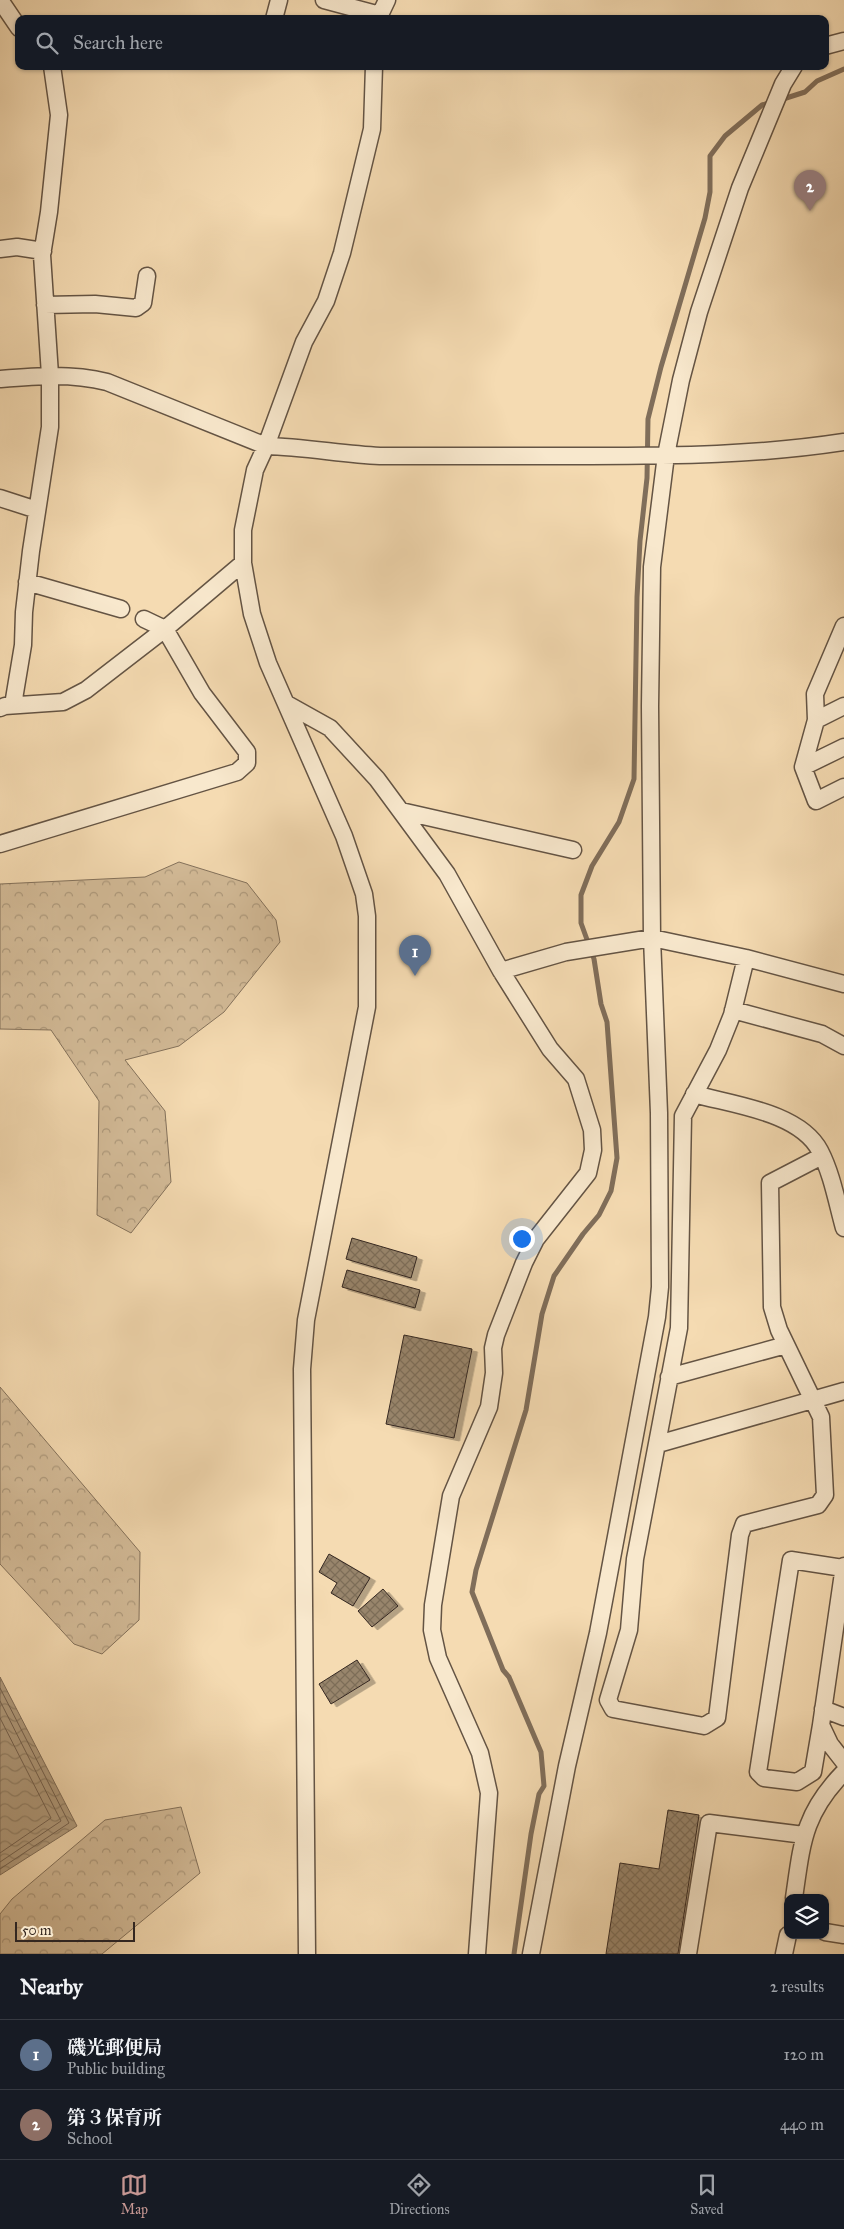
<!DOCTYPE html>
<meta charset="utf-8">
<style>
body{margin:0;font-family:"IM FELL Great Primer","Noto Serif JP",serif;background:#20242c;color:#f1f3f6}
.controls{position:absolute;right:15px;bottom:15px;display:grid;overflow:hidden;border-radius:10px;box-shadow:0 1px 4px #0004}
.controls button{width:45px;height:45px;display:grid;place-items:center;padding:0;border:0;border-bottom:1px solid #363941;background:#171b24;color:#f1f3f6;font:25px sans-serif}
.scale{position:absolute;left:15px;bottom:12px;width:120px;box-sizing:border-box;padding-left:5px;border:2px solid #342720;border-top:0;font-size:14px;line-height:18px;white-space:nowrap;color:#342720;-webkit-text-stroke:4px #f8e8cd;paint-order:stroke}
.you{position:absolute;left:521px;top:1238px;width:18px;height:18px;margin:-12px;border:4px solid #fff;border-radius:50%;background:#1a73e8;box-shadow:0 0 0 8px #1a73e833}
.badge{display:grid;place-items:center;width:32px;height:32px;border-radius:50%;background:#c59692;color:#fff;font-size:16px;font-weight:700}
.pin{position:absolute;translate:-50% -41px;filter:drop-shadow(0 1px 2px #0008)}
.pin::after{content:'';position:absolute;top:26px;width:18px;height:15px;background:inherit;clip-path:polygon(0 0,100% 0,50% 100%)}
.list{margin:0;padding:0;list-style:none}
h2{display:flex;justify-content:space-between;align-items:center;height:65px;margin:0;padding:0 20px;font-size:21px}
h2 small{font-size:16px;font-weight:400;color:#9ea1a6}
.list li{display:grid;grid-template-columns:32px 1fr auto;gap:15px;align-items:center;box-sizing:border-box;height:70px;padding:0 20px;border-top:1px solid #363941}
.list b{display:block;font-size:19px;white-space:nowrap}
.list p{margin:0;font-size:16px;white-space:nowrap;color:#9ea1a6}
.list em{font-size:16px;font-style:normal;color:#9ea1a6}
.icon{flex:none;width:28px;height:28px;fill:none;stroke:currentColor;stroke-width:2;stroke-linecap:round;stroke-linejoin:round}
.map{position:relative;flex:none;width:844px;height:1954px;overflow:hidden}
.search{position:absolute;background:#171b24;box-shadow:0 1px 4px #0004;left:15px;right:15px;top:15px;height:55px;display:flex;align-items:center;gap:12px;box-sizing:border-box;padding:0 18px;border-radius:10px;color:#9ea1a6;font-size:19px}
.sheet{height:205px;background:#171b24}
nav{display:flex;justify-content:space-around;align-items:center;box-sizing:border-box;height:70px;border-top:1px solid #363941;background:#171b24;font-size:14px;color:#9ea1a6}
nav a{display:grid;justify-items:center;gap:2px}
nav .on{color:#c59692}
.map>svg:first-child{display:block}
</style>
<div class="map">
<svg width="844" height="1954" viewBox="0 0 844 1954">
<defs>
<pattern id="forest-crowns" width="20" height="18" patternUnits="userSpaceOnUse" patternTransform="scale(1.25)"><rect width="20" height="18" fill="#d4bc99"/><path d="M2 6a3 3 0 1 1 6 0M12 15a3 3 0 1 1 6 0" fill="none" stroke="#ad997c"/></pattern>
<pattern id="water-waves" width="16" height="10" patternUnits="userSpaceOnUse" patternTransform="scale(1.25)"><rect width="16" height="10" fill="#b39e80"/><path d="M0 5q4-4 8 0t8 0" fill="none" stroke="#928168"/></pattern>
<pattern id="building-cross-hatch" width="8" height="8" patternUnits="userSpaceOnUse" patternTransform="scale(1.25)"><rect width="8" height="8" fill="#98856c"/><path d="M0 0l8 8M0 8l8-8" fill="none" stroke="#7d6d58"/></pattern>
<filter id="shadow"><feDropShadow dx="5.5" dy="3" stdDeviation="0" flood-color="#0004"/></filter>
</defs>
<rect width="100%" height="100%" fill="#f5dbb2"/>
<filter id="stains"><feTurbulence type="fractalNoise" baseFrequency=".004" numOctaves="4"/><feColorMatrix values="0 0 0 0 .2 0 0 0 0 .09 0 0 0 0 .02 0 0 0 .5 -.17"/></filter>
<radialGradient id="worn" r=".72"><stop offset=".6" stop-color="#630" stop-opacity="0"/><stop offset="1" stop-color="#630" stop-opacity=".3"/></radialGradient>
<path fill="url(#forest-crowns)" stroke="#84725c" d="M 179,862 L 247,883 L 276,920 L 280,942 L 224,1012 L 179,1046 L 125,1060 L 165,1111 L 171,1182 L 131,1233 L 97,1215 L 99,1101 L 51,1030 L 0,1029 L 0,884 L 145,877 Z
M 0,1387 L 140,1552 L 139,1620 L 102,1654 L 74,1644 L 0,1564 Z
M 181,1807 L 200,1873 L 102,1954 L 0,1954 L 0,1914 L 12,1899 L 105,1820 Z"/>
<path fill="url(#water-waves)" stroke="#806e5a" d="M 0,1677 L 77,1826 L 0,1875 Z"/>
<g fill="none" stroke-linecap="round" stroke-linejoin="round">
<path stroke="#746250" stroke-width="1" d="M 0,1688 L 69,1823 L 0,1869
M 0,1701 L 61,1821 L 0,1862
M 0,1718 L 51,1818 L 0,1853"/>
<path stroke="#806e5a" stroke-width="5" d="M 780,100 L 805,92 L 817,81 L 844,69
M 514,1954 L 531,1834 L 539,1794 L 544,1786 L 541,1752 L 509,1677 L 503,1670 L 472,1592 L 476,1570 L 526,1410 L 542,1314 L 554,1276 L 583,1234 L 599,1215 L 611,1191 L 617,1158 L 607,1022 L 601,1004 L 594,959 L 581,923 L 581,895 L 592,866 L 619,822 L 634,779 L 637,597 L 640,541 L 647,478 L 648,419 L 661,367 L 705,218 L 710,192 L 710,156 L 725,136 L 762,105 L 772,102"/>
</g>
<path fill="url(#building-cross-hatch)" stroke="#342720" filter="url(#shadow)" d="M 352,1238 L 417,1257 L 411,1278 L 346,1259 Z
M 347,1270 L 420,1290 L 415,1308 L 342,1287 Z
M 404,1335 L 472,1349 L 454,1438 L 386,1424 Z
M 329,1554 L 370,1578 L 353,1606 L 331,1593 L 337,1583 L 319,1572 Z
M 383,1589 L 398,1606 L 372,1627 L 358,1611 Z
M 357,1660 L 370,1680 L 331,1704 L 319,1684 Z
M 668,1810 L 699,1815 L 678,1954 L 606,1954 L 620,1863 L 659,1869 Z"/>
<g fill="none" stroke-linecap="round" stroke-linejoin="round">
<g stroke="#645444" stroke-width="19">
<path id="minor" d="M 0,0 L 19,28
M 324,0 L 380,15
M 274,19 L 279,0
M 378,19 L 387,0
M 825,46 L 844,41
M 0,249 L 17,247 L 43,251
M 45,305 L 95,304 L 136,308 L 143,303 L 147,276
M 0,379 C 36,376 71,373 107,382 L 266,446 C 304,447 342,454 380,456 C 450,456 520,456 590,456 C 675,456 760,455 844,442
M 0,498 L 37,510
M 27,582 L 121,609
M 844,626 L 815,694 L 816,720 L 844,706
M 287,704 L 330,728 L 342,741 L 377,779 L 447,874 L 501,971 L 550,1049 L 576,1079 L 592,1130 L 593,1150 L 588,1173 L 536,1239 L 524,1263 L 496,1335 L 493,1348 L 494,1373 L 489,1407 L 451,1496 L 433,1605 L 432,1630 L 438,1658 L 480,1753 L 489,1793 L 477,1954
M 13,705 L 23,645 L 24,612 L 31,551 L 50,427 L 50,375 L 42,255 L 49,212 L 59,115 L 52,66
M 0,708 L 5,706 L 63,702 L 86,690 L 165,629 L 243,563
M 816,720 L 803,767 L 816,801 L 844,787
M 803,767 L 844,747
M 401,811 L 573,850
M 0,844 L 237,772 L 247,763 L 247,752 L 202,693 L 165,629 L 144,619
M 746,958 L 732,1015 L 718,1050 L 683,1116 L 679,1328 L 635,1559 L 629,1630 L 608,1700 L 613,1709 L 704,1726 L 717,1718 L 740,1535 L 744,1524 L 818,1505 L 825,1495 L 821,1417 L 779,1330 L 772,1307 L 770,1183 L 822,1156
M 501,971 L 566,952 L 652,938 L 746,958 L 844,984
M 733,1010 L 822,1034 L 844,1046
M 694,1094 C 733,1105 800,1112 820,1151 C 832,1174 837,1203 844,1228
M 669,1377 L 786,1345
M 658,1444 L 844,1391
M 844,1566 L 821,1725 L 830,1744 L 844,1762
M 823,1709 L 844,1717
M 821,1725 L 813,1772 L 797,1782 L 764,1778 L 758,1772 L 791,1560 L 843,1568
M 794,1898 C 802,1843 803,1814 844,1772
M 825,1932 L 844,1935
M 307,1954 L 302,1369 L 306,1320 L 367,1007 L 367,916 L 364,894 L 344,836 L 268,663 L 252,614 L 243,563 L 243,530 L 255,470 L 266,446 L 304,342 L 326,301 L 342,253 L 372,129 L 374,66
M 531,1954 L 567,1766 L 598,1633 L 657,1317 L 660,1287 L 659,1113 L 652,938 L 650,706 L 652,567 L 666,455 L 681,380 L 699,312 L 740,188 L 783,84 L 794,66
M 688,1954 L 709,1823 L 804,1835
M 784,1954 L 788,1935"/>
</g>
<use href="#minor" stroke="#f8e8cd" stroke-width="16"/>
</g>
<rect width="100%" height="100%" filter="url(#stains)"/>
<rect width="100%" height="100%" fill="url(#worn)"/>
</svg>
<div class="controls">
<button><svg class="icon" aria-label="layers" viewBox="0 0 24 24"><path d="M12 4l9 5-9 5-9-5zM3 14l9 5 9-5"/></svg></button>
</div>
<div class="scale">50 m</div>
<div class="you"></div>
<div class="pin badge" style="left:415px;top:976px;background:#5c6f8a">1</div>
<div class="pin badge" style="left:810px;top:211px;background:#8d6e63">2</div>
<div class="search"><svg class="icon" aria-label="search" viewBox="0 0 24 24"><circle cx="10" cy="10" r="6"/><path d="M15 15l6 6"/></svg>Search here</div>
</div>
<section class="sheet">
<h2>Nearby<small>2 results</small></h2>
<ul class="list">
<li><span class="badge" style="background:#5c6f8a">1</span><div><b>磯光郵便局</b><p>Public building</p></div><em>120 m</em></li>
<li><span class="badge" style="background:#8d6e63">2</span><div><b>第３保育所</b><p>School</p></div><em>440 m</em></li>
</ul>
</section>
<nav>
<a class="on"><svg class="icon" aria-label="map" viewBox="0 0 24 24"><path d="M3 6l6-2 6 2 6-2v14l-6 2-6-2-6 2zM9 4v14M15 6v14"/></svg>Map</a>
<a><svg class="icon" aria-label="directions" viewBox="0 0 24 24"><path d="M12 3l9 9-9 9-9-9zM9 14v-3h6M13 9l2 2-2 2"/></svg>Directions</a>
<a><svg class="icon" aria-label="saved" viewBox="0 0 24 24"><path d="M7 4h10v16l-5-4-5 4z"/></svg>Saved</a>
</nav>
